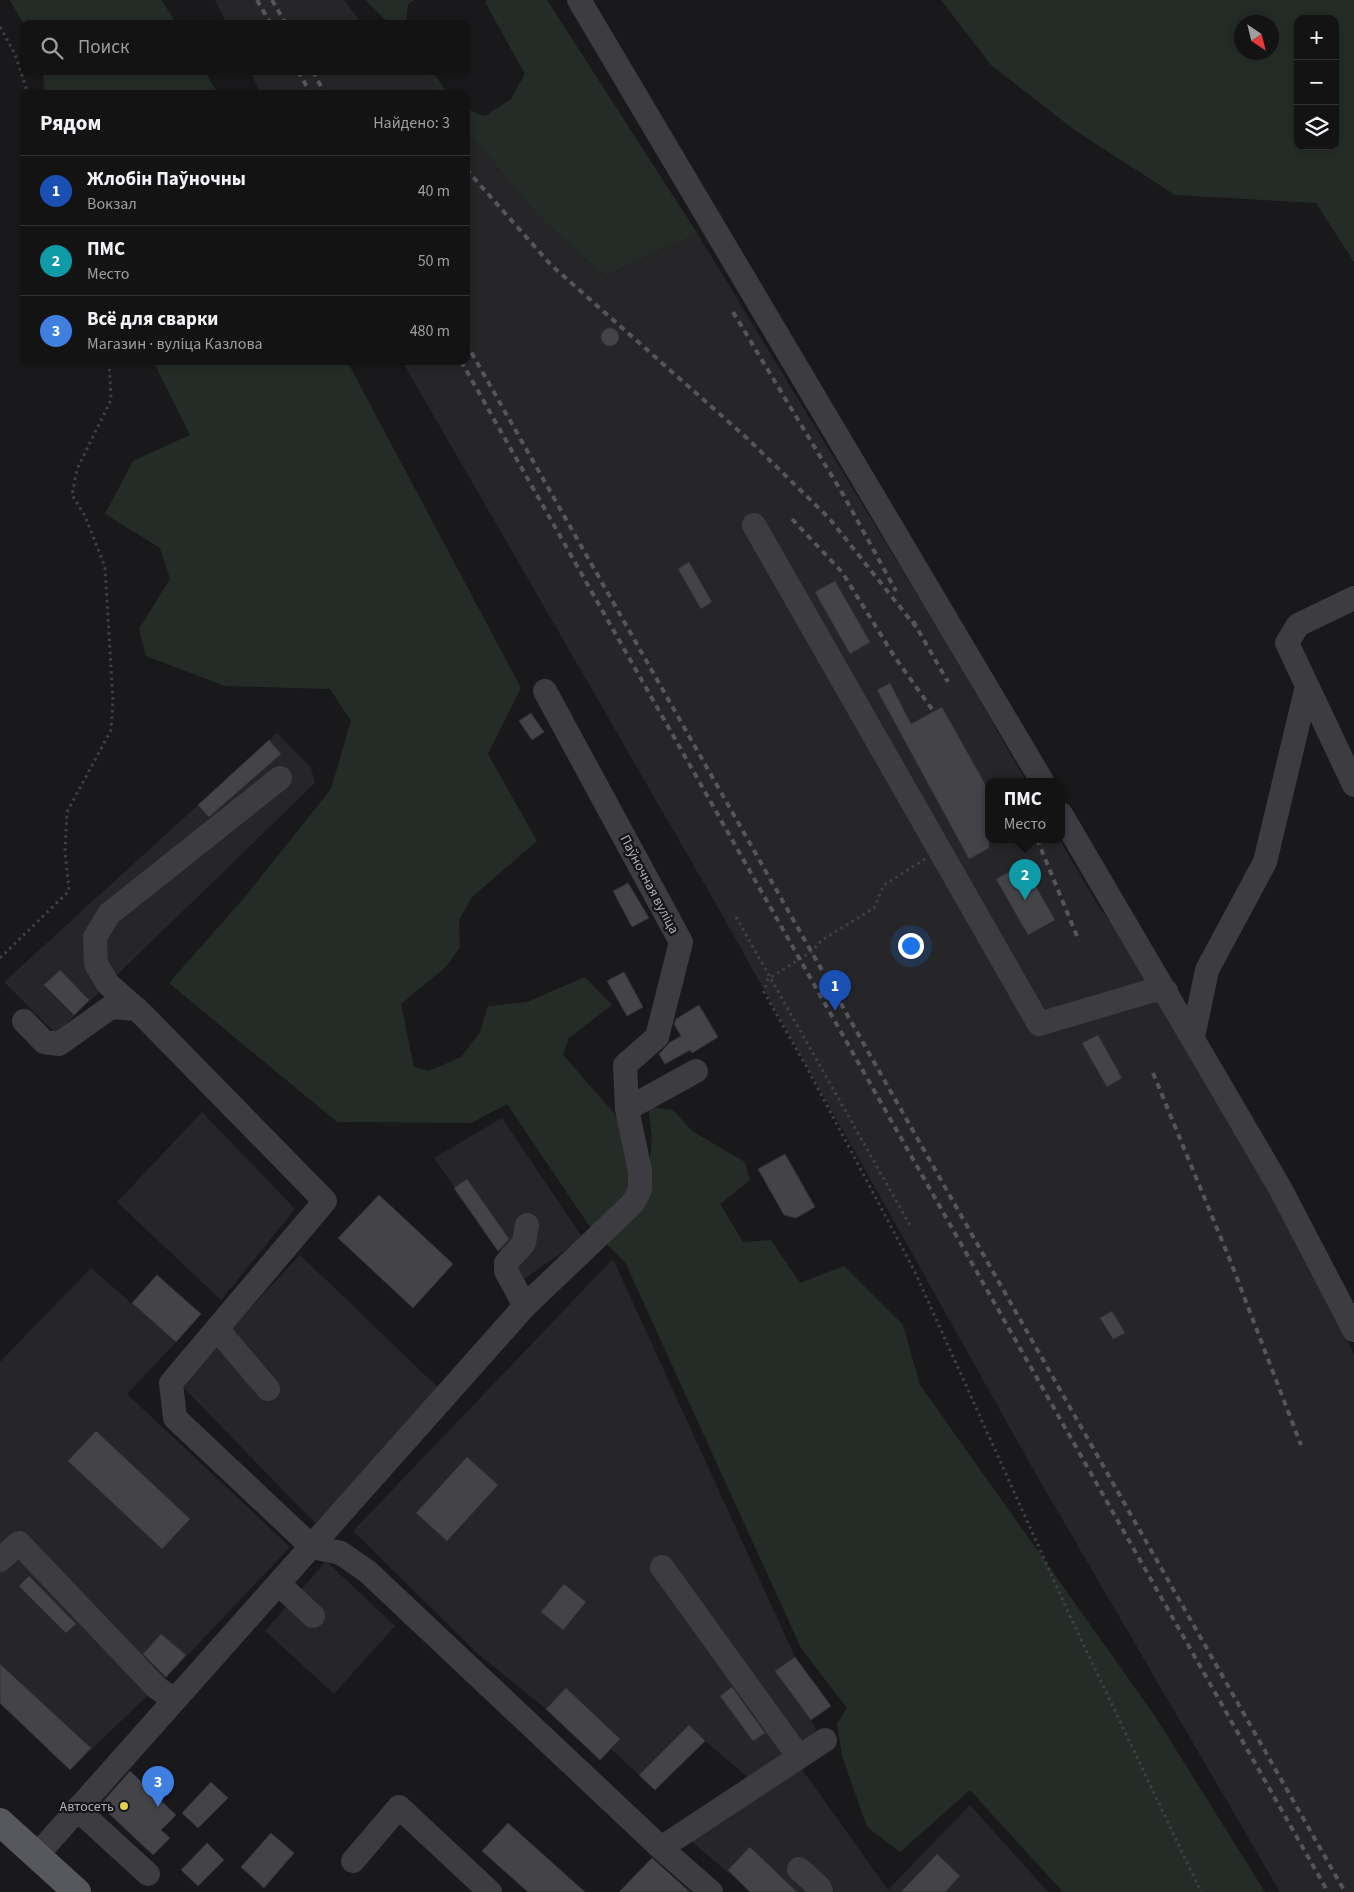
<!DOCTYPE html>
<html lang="ru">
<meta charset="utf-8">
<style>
body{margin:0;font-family:"Source Sans 3",sans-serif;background:#1c1c1d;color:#f1f3f6}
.controls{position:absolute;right:15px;top:15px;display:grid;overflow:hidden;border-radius:10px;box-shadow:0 2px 8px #0003}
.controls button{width:45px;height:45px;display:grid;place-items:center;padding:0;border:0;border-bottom:1px solid #323234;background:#131314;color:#f1f3f6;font:25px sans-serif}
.compass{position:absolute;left:1234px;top:15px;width:45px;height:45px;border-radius:50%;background:#131314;box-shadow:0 2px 8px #0003;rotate:145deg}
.you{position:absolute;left:910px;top:945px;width:18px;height:18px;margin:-12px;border:4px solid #fff;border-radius:50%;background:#1a73e8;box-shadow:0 0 0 8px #1a73e833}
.badge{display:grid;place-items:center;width:32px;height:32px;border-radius:50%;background:#e0d04c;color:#fff;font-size:16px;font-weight:700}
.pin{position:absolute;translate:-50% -41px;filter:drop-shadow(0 1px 2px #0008)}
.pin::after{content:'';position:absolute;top:26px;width:18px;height:15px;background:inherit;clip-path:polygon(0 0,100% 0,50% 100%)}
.popup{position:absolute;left:985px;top:778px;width:80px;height:65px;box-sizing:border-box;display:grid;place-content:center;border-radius:10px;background:#131314;filter:drop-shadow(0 1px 4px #0005);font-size:16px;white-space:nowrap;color:#9d9ea0}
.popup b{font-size:19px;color:#f1f3f6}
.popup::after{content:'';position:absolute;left:50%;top:100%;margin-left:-10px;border:10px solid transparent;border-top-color:#131314}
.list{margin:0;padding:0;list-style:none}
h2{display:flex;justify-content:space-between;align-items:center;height:65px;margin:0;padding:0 20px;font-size:21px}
h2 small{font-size:16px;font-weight:400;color:#9d9ea0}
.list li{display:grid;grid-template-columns:32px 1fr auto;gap:15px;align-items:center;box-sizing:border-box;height:70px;padding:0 20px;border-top:1px solid #323234}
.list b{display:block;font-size:19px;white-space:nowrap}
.list p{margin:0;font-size:16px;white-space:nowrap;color:#9d9ea0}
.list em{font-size:16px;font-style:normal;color:#9d9ea0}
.icon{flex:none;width:28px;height:28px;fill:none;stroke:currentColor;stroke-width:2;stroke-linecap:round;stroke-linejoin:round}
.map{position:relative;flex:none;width:1354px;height:1892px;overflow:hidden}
.search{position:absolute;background:#131314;box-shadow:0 2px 8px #0003;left:20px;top:20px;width:450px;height:55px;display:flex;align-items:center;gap:12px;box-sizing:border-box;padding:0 18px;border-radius:10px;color:#9d9ea0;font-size:19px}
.panel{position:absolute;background:#131314;box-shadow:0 2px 8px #0003;left:20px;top:90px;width:450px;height:275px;border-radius:10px}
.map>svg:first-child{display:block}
</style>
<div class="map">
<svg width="1354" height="1892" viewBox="0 0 1354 1892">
<rect width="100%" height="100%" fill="#19191b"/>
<path fill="#262528" d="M 215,0 L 344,0 L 362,24 L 227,24 Z
M 250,71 L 432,71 L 448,94 L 261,94 Z
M 466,119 L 542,218 L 605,276 L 697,233 L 942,635 L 1026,781 L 989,781 L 989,839 L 1059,839 L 1098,905 L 1120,935 L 1236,1132 L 1336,1315 L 1354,1354 L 1354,1892 L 1280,1892 L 1037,1476 L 713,899 L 402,361 L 466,361 Z
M 277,733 L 311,768 L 315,783 L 56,1034 L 4,982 Z
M 202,1112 L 295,1209 L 221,1300 L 117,1202 Z
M 502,1118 L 583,1238 L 521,1281 L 434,1158 Z
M 300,1255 L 449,1398 L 319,1527 L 179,1383 Z
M 613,1259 L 795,1657 L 831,1706 L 811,1720 L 818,1733 L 749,1778 L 705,1741 L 655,1790 L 611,1749 L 600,1760 L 546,1709 L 477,1653 L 353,1531 Z
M 91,1268 L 176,1342 L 127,1394 L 290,1547 L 166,1678 L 70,1770 L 0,1704 L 0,1362 Z
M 326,1561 L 395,1626 L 334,1694 L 265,1631 Z
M 801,1768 L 888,1890 L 970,1805 L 1048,1892 L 751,1892 L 691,1841 Z"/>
<path fill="#252c28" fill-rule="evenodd" d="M 10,0 L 162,0 L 176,24 L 24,25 Z
M 365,0 L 415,0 L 408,4 L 406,24 L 390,24 Z
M 487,0 L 547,0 L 697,233 L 605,276 L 540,217 L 466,129 L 466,109 L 485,116 L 511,99 L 525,74 L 485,2 Z
M 941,0 L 1354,0 L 1354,262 L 1316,203 L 1175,195 L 1076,131 L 991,65 ZM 1298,19 L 1335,19 L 1335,146 L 1298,146 ZM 1272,22 L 1272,52 L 1242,52 L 1242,22 Z
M 43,71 L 205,71 L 218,94 L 45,94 Z
M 426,71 L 432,71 L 448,94 L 440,94 Z
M 153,361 L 347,361 L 521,688 L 488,754 L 537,841 L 472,897 L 459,920 L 460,947 L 446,967 L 401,1004 L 414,1067 L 429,1071 L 461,1057 L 480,1032 L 488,1006 L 527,1002 L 585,977 L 612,1005 L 569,1038 L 563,1055 L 620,1120 L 634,1188 L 594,1233 L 507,1104 L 471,1123 L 337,1122 L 169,983 L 244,898 L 331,789 L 351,721 L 330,689 L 225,686 L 146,656 L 139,629 L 170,579 L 160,548 L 105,514 L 133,461 L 190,435 Z
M 648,1107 L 673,1110 L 692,1131 L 745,1162 L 750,1180 L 720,1204 L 743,1242 L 771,1240 L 800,1283 L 844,1266 L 903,1325 L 920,1385 L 1155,1716 L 1265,1892 L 1063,1892 L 970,1790 L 900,1852 L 867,1827 L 842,1756 L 837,1724 L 847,1708 L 801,1648 L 625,1262 L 605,1243 L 646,1201 L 652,1138 Z"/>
<path fill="#444348" stroke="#343336" d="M601 337a9 9 0 1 1 18 0a9 9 0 1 1-18 0Z
M 689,562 L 712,602 L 701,609 L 678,569 Z
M 835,581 L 870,642 L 850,654 L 815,592 Z
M 890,683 L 911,724 L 942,707 L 989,791 L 989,848 L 969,859 L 877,690 Z
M 531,713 L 544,732 L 532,740 L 519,721 Z
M 269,740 L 281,754 L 209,817 L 198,805 Z
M 1023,864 L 1055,920 L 1028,935 L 996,879 Z
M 628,883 L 649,918 L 632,927 L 613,891 Z
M 60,970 L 89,1000 L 74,1015 L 44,985 Z
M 624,972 L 643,1007 L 627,1016 L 607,981 Z
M 699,1005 L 718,1037 L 692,1053 L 690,1050 L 665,1064 L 659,1054 L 669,1043 L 681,1036 L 674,1024 L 676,1019 Z
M 1098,1035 L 1122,1078 L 1107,1087 L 1082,1043 Z
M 785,1154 L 815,1207 L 796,1218 L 784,1215 L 758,1169 Z
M 467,1179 L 509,1239 L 498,1251 L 454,1188 Z
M 379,1195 L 453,1264 L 413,1308 L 338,1238 Z
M 157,1275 L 201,1314 L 176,1342 L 132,1303 Z
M 1112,1311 L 1125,1333 L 1113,1339 L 1100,1318 Z
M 96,1431 L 190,1519 L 162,1549 L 68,1461 Z
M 467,1457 L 498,1485 L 447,1541 L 416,1513 Z
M 29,1576 L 76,1624 L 66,1633 L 19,1586 Z
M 564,1584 L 586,1602 L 563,1630 L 541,1612 Z
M 161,1634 L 186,1655 L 166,1677 L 143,1654 Z
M 795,1657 L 831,1706 L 811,1720 L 775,1671 Z
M 0,1664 L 91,1748 L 70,1770 L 0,1703 Z
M 732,1687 L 765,1733 L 753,1741 L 720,1696 Z
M 566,1688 L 620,1739 L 600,1760 L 546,1709 Z
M 689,1725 L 705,1741 L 655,1790 L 639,1775 Z
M 130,1771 L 176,1815 L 161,1830 L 170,1838 L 153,1855 L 100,1805 Z
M 211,1782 L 228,1798 L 198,1828 L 182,1813 Z
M 508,1823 L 585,1892 L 528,1892 L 482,1851 Z
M 271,1833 L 294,1853 L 264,1888 L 241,1867 Z
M 207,1843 L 224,1860 L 198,1886 L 181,1870 Z
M 750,1847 L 797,1892 L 750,1892 L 728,1870 Z
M 937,1854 L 960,1876 L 945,1892 L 901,1892 Z
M 652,1858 L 690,1892 L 619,1892 Z"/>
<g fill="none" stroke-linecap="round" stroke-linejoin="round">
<path stroke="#404146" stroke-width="3" stroke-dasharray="2.5 4" stroke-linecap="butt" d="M 0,27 L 15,54 L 28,94
M 925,859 L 884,885 L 874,908 L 822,940 L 811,952 L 768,979 L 764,992 L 806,1066 L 914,1270 L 1069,1614 L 1201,1892
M 736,917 L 911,1227
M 0,958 L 69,891 L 65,851 L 67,812 L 111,730 L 113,701 L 105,567 L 85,516 L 72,495 L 77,469 L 111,400 L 109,361"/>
<path stroke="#3d3c41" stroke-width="24" d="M 579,0 L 1042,781
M 754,525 L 1039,1024 L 1154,990 L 1166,991
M 1354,598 L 1298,625 L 1287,643 L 1354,785
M 280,778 L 109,914 L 95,937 L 96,964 L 108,984 L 143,1015 L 325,1201 L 171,1383 L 175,1418 L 312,1547 L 341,1553 L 368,1572 L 661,1848 L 711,1892
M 1061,814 L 1280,1188 L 1354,1330
M 24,1021 L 44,1042 L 59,1044 L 111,1007 L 137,1009
M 1193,1037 L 1207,970 L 1265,862 L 1307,686
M 627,1109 L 696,1071
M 525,1306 L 506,1271 L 506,1263 L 524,1243 L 527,1225
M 217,1329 L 268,1389
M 0,1560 L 19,1543 L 156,1687 L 174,1700
M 662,1567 L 799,1757
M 279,1584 L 313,1616
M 77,1809 L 148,1874
M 661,1848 L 825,1740
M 37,1855 L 525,1306 L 633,1203 L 640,1189 L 640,1171 L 627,1109 L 625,1065 L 657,1037 L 681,942 L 545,691
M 353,1861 L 399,1807 L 490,1892
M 799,1869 L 819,1887 L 821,1892"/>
<path stroke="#57575e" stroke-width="28" d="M 0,1822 L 77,1892"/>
<path stroke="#55565c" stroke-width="4" stroke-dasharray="6 5" stroke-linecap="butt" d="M 257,0 L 271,24
M 272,0 L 286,24
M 298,71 L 311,94
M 313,71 L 325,94
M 466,169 L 551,265 L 748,439 L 829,518 L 916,627
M 733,312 L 844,496 L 896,591
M 466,343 L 1345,1892
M 461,361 L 1328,1892
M 792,519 L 842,572 L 894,656 L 934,712
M 913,621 L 948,682
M 1037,839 L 1079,941
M 1153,1073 L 1230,1260 L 1301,1445"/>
</g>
<circle fill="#e0d04c" stroke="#141416" stroke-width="2" cx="124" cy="1806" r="5"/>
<g text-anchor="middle" stroke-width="4.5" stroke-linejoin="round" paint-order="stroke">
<g font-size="14" fill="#adaeb9" stroke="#141416">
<text transform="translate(650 884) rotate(62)" y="5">Паўночная вуліца</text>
</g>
<g font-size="14" fill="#adaeb9" stroke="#141416" text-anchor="end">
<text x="114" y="1811">Автосеть</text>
</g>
</g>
</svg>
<div class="controls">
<button>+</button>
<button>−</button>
<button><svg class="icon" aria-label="layers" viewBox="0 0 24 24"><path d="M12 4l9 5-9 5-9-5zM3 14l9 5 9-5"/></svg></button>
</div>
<svg class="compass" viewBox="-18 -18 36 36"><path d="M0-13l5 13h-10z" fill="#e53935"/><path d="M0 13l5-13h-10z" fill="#9d9ea0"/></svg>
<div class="you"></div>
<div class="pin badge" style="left:835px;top:1011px;background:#1a4fb4">1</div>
<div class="pin badge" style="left:1025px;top:900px;background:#0f9aa8">2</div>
<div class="popup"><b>ПМС</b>Место</div>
<div class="pin badge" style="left:158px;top:1807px;background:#3f7fe0">3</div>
<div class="search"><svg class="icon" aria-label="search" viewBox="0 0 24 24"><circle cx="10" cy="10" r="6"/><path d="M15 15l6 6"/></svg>Поиск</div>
<section class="panel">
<h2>Рядом<small>Найдено: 3</small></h2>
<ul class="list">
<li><span class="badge" style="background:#1a4fb4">1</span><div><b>Жлобін Паўночны</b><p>Вокзал</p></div><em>40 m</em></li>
<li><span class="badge" style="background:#0f9aa8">2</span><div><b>ПМС</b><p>Место</p></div><em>50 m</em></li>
<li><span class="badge" style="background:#3f7fe0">3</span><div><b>Всё для сварки</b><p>Магазин · вуліца Казлова</p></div><em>480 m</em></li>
</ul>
</section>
</div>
